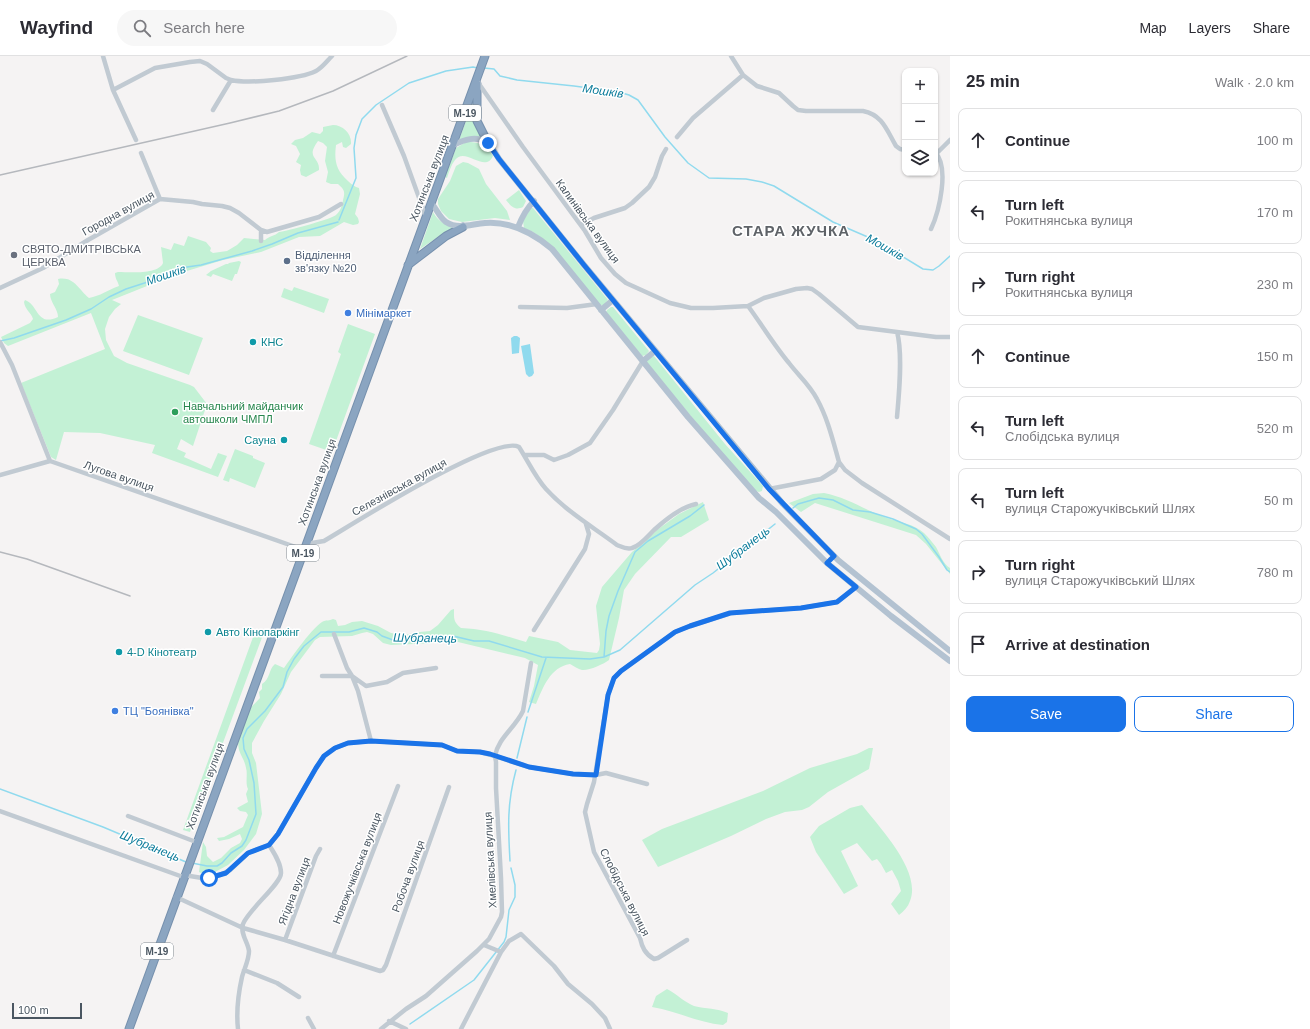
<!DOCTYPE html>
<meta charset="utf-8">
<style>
body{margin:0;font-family:Helvetica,sans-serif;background:#f7f7f7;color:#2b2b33}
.controls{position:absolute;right:12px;top:12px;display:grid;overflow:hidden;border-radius:8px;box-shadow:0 1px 3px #0004}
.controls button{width:36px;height:36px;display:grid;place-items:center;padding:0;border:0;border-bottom:1px solid #e1e1e2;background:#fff;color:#2b2b33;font:20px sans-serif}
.scale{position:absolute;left:12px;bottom:10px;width:70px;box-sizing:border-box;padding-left:4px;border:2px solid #4a5661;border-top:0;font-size:11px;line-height:14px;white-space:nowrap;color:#4a5661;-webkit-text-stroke:3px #fff;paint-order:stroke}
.stop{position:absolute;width:12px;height:12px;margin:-9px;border:3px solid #1a73e8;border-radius:50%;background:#fff}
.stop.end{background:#1a73e8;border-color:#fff;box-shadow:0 1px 4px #0008}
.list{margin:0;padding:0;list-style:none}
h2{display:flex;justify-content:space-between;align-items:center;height:52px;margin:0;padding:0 16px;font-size:17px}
h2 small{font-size:13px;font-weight:400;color:#7c7c81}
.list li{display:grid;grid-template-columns:26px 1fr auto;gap:12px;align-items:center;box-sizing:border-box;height:64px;margin:0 8px 8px;padding:0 8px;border:1px solid #e1e1e2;border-radius:8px}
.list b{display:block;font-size:15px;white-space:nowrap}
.list p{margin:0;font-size:13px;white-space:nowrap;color:#7c7c81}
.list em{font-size:13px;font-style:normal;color:#7c7c81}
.actions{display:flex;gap:8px;padding:12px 16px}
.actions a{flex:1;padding:9px 0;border:1px solid #1a73e8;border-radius:8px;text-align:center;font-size:14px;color:#1a73e8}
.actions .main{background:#1a73e8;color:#fff}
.icon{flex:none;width:22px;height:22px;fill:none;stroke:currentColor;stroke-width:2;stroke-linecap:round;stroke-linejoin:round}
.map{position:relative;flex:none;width:950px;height:973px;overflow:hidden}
header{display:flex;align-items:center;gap:24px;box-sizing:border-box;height:56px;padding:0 20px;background:#fff;border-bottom:1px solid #e1e1e2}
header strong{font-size:19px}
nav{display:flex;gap:22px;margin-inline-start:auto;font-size:14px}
.search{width:280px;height:36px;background:#f7f7f7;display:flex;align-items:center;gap:10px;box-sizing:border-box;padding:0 14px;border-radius:22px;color:#7c7c81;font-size:15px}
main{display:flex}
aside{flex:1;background:#fff}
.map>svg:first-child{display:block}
</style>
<header>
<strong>Wayfind</strong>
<div class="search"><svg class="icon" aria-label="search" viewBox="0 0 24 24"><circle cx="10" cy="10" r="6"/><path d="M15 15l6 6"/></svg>Search here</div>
<nav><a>Map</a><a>Layers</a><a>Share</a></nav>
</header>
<main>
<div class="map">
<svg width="950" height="973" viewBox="0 0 950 973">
<rect width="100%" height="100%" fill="#f5f3f3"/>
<path fill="#c3f1d5" d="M 473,46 L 476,48 L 477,74 L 481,81 L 459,84 Z
M 333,69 C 343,69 352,78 351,88 L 346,92 L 343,91 L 342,86 L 336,89 C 334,105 336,114 348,125 C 351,128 355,131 359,132 L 360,138 L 355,158 L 358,162 L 359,166 L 358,168 L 353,169 L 344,166 L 320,180 L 299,181 L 261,196 L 223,204 L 177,218 L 112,244 L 121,248 L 115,253 L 109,261 L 105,273 L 106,284 L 114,300 L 127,307 L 190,329 L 194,331 L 207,348 L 193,390 L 181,383 L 177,393 L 186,397 L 184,401 L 211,413 L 218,397 L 227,400 L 218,421 L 152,397 L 155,389 L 100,377 L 64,376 L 56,404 L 51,401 L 21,327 L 105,293 L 91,257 L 8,290 L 4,287 L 1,281 L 30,267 L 33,263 C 31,256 25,254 24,246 L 25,244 C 39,249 36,271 58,261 C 58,253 50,246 50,238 L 55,236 L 59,228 L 58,223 C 74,220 78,233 89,242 C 100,240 108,234 119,230 C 118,225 115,223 115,217 L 118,216 C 129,216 158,219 163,207 L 161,191 L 171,194 L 174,187 L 184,190 L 188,180 L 206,186 L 211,192 L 210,195 L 213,197 L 227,195 L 237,189 L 244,182 L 265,184 C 269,180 275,180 279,176 C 287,175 332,163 336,159 C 341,154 342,150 343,144 C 345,136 345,134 338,128 L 331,128 L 326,126 L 328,116 L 325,105 L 327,91 L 323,87 L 318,85 C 305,103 320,100 319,114 L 306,121 L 301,119 L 300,114 L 301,109 L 296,106 L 300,98 L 296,90 L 291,88 L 295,84 L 303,82 L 312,76 L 320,78 L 323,75 L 323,71 Z
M 466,86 C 479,86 487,88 493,100 C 485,118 465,90 455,104 C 451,109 449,116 447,122 L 445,121 L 456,92 Z
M 463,106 L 468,107 L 479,113 L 486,128 L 507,155 L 510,164 L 495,162 L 462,166 L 449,163 L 441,155 L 438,148 L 438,143 L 450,125 L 456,110 Z
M 519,134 L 526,145 L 523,151 C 515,155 511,150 506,144 Z
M 531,152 L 533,152 L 608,244 L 604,249 L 600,249 L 543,183 L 533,176 L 524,172 L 523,165 Z
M 433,156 C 438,165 445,169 454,172 L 444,177 L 420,193 Z
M 239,205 L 241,206 L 237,218 L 235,218 L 232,225 L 213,218 L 211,221 L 206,219 L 211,215 L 226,208 L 228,208 L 229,207 Z
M 294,231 L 329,243 L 324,257 L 281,241 L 284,232 L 292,235 Z
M 611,251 L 613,251 L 649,295 L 646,299 L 642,300 L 606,256 L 607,254 Z
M 138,259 L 203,282 L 189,319 L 123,295 Z
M 348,268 L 375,278 L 332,396 L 309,388 L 341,298 L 338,296 Z
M 654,300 L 725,388 L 763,430 L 762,435 L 759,436 L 756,435 L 733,411 L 646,306 L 651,301 Z
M 235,393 L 253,400 L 253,402 L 265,407 L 255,432 L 230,422 L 229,426 L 223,424 Z
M 824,437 C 846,441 865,454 887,462 C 899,466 914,468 924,477 C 928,481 933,487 936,491 C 940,498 943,508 950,512 L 950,518 L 926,488 L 916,479 L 815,447 L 801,456 L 789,447 L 813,438 Z
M 703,446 L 709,464 L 681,481 L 671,481 L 635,518 L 624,534 L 619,562 L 609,604 C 604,608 588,615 582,614 C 578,613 574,610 570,608 C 550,611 543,632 536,648 L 529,646 L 534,630 L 538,609 L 525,602 L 458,586 L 391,589 L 383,587 L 373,578 L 367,576 L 362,577 L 352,580 L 320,581 L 315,584 L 291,616 L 281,638 L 264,665 L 252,687 L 252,697 L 256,707 L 262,758 L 256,778 L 244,794 L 228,809 L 215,816 L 201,817 L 199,816 L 203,786 L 206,791 L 207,800 L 213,806 L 221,802 L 231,792 L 240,787 L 242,783 L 240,778 L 229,783 L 219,785 L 217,782 L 224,781 L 243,771 L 248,759 L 246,756 L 240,755 L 237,752 L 248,746 L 246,738 L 248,733 C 245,727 248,718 246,712 C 245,705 241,700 239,694 C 236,683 242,668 246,658 C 249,652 256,647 260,642 L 259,636 L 262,633 L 262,628 C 271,622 268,614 275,608 L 284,612 C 290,603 314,569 324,565 C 327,564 329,565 333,563 L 336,564 L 338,570 L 345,569 L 352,566 L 362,565 L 378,570 L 391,577 L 404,579 L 420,576 L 430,575 L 438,569 L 451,554 L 454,553 C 454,562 453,566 461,572 C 485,573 503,579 526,586 L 529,580 L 558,586 L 570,594 L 597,597 L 599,594 L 600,588 L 596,550 L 602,531 L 632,496 L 657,474 L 679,458 Z
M 256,573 L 264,576 L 190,776 L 183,774 Z
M 869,692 L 873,692 L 869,713 L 828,736 L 809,751 L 802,754 L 785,756 L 766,763 L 731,780 L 658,811 L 642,784 L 662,773 L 763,735 L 810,712 L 857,698 Z
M 862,749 C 879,771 922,815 910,845 C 908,851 904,855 899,859 L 891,848 L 901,835 L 898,825 L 892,814 L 886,817 L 881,808 L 877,803 L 872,805 L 857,787 L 841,795 L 858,830 L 844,838 L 816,796 L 810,781 L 819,770 L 850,752 Z
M 667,933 C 677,938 684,946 694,950 C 706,953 717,952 728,957 L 727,966 L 723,969 C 699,967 676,955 652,951 L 656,940 Z"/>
<path fill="#90daee" d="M 514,280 L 517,280 L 520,282 L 519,297 L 512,298 L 511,282 Z
M 530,288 L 534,317 L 532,320 L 529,321 L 526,318 L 521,290 Z"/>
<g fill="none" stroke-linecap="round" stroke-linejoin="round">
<path stroke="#90daee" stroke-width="1.5" d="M 484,12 L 494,13 L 500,20 L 517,24 L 574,30 L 619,36 L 629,39 L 638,44 L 665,81 L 688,107 L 709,122 L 746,123 L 762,126 L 774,130 L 833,166 L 877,185 L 923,213 L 933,214 L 939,210 L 950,200
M 339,164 L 356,122 L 354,92 L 356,79 L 362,63 L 376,49 L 409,27 L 446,15 L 473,11 L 478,12
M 0,285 L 14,282 L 66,264 L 91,253 L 109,241 L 126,233 L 160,222 L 187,211 L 201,209 L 252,195 L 272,188 L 298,177 L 338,166
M 793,452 L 798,448 L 819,442 L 833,444 L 853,454 L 870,456 L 893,463 L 916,473 L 922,478 L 939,501 L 947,514 L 950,516
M 604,601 L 606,575 L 609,560 L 618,535 L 635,496 L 648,485 L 690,460 L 704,449
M 528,656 L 546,602
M 517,702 L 527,661
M 0,733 L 103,771 L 186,806
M 510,805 C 508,771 507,747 516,714
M 192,807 L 207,810 L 217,810 L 222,807 L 231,797 L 242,790 L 246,784 L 256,758 L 254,727 L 249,704 L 244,693 L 243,682 L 247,673 L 265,655 L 283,631 L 287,616 L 294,603 L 304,590 L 321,576 L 349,576 L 364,572 L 377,576 L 382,580 L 393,584 L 453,580 L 474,585 L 489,585 L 542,601 L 590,603 L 604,601 L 620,594 L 695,529 L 713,517 L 775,468
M 410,968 L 474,924 L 504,886 L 506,881 L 509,854 L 515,841 L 515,829 L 511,812"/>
<g stroke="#7690ad" stroke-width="9">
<path id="highway" d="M 477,28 L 477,65 L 488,87
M 408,209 L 446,180 L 463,171
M 129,973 C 245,648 367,325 485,0"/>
</g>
<path stroke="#c1cad2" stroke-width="4.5" d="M 103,0 L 113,34 L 136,84
M 731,0 L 743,19
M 477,25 L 523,91 L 585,175 L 601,202 L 615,218 L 626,227 L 670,247 L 691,252 L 713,252 L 748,250 L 764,242 L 796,233 L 807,232 L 812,233 L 819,238 L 858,271 L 936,281 L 950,281
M 113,34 L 155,12 L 190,6 L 200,5 L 207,8 L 226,22 L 231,24
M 382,49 L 404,100 L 426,161
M 213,54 L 231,24 C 249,28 300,23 316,15 C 322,12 327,5 332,0
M 677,81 L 693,62 L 743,19 L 757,30 L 779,37 L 793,50 L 798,54 L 806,55 L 863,55 C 883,59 887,75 896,90 L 900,93 L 905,94
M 141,97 L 160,143
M 937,97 L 950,84
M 581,169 L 594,162 L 625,152 L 632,147 L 649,131 L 655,121 L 662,100 L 666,93
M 931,173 C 939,156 950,111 935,96
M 261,174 L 267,176 L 319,161 L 341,148
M 0,232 L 43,212 L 88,184 L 160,143 L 193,146 L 202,148 L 222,150 L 230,152 L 239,157 L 261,174 L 261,185
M 748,250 C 762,269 774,289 789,307 C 798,319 810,329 817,343 C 828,363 833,385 839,406
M 520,251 L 567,252 L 597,248
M 0,286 L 12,309 L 50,405 L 304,494
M 897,361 C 899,339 903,297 897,276
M 524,399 L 544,399 L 554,404 L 568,399 L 590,387 L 613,354 L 643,305
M 0,419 L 50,405
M 769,433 L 821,423 L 835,414 L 839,406 L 845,414 L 862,427 L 950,483
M 306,488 L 324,485 C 353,468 494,378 519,391 C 528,405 535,421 546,433 C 567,456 593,471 617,489 C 622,491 627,494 632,492 C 640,490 648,480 654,474 C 665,464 681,451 696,448
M 534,574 L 585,493 L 589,478 L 586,468
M 334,578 L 347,612 L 352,620 L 358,635 L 371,685
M 322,620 L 352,620 L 366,630 L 387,626 L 403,617 L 436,612
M 495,700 L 529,711 L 573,718 L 596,719 L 606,717 L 647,728
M 0,755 L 183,821
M 128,760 L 196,786
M 184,819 L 202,822 L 220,819 L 230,814 L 248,797 L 269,789
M 176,841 L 243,872 L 285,884 L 380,915 L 383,914 L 386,909 L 449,731
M 285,884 L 316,800 L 320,793
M 687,884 L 658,902 L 654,903 C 645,898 642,891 640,882 L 594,796 L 585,756 L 587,748 L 594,726 L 608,639 L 614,622 L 621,615 L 675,576 L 690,570 L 731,557 L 801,552 L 837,546 L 856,531
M 484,889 L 501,896
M 333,900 L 398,730
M 244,914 L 277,927 L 299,941
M 308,962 L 314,973
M 389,965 L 406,973
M 238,973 C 236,955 238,939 242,921 C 244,913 249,904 249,895 C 248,886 240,878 243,868 C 249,853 281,828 281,817 C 281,807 274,797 269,789 L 278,778 L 316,712 L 324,700 L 335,692 L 348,687 L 371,685 L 442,689 L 457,695 L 480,696 L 495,700 C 498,682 515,672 523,655 L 531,607
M 381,973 L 406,953 L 426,940 L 477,895 L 489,883 L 501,861 L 502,856 L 501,822 L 496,732 L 496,706 L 495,700
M 461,973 L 501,896 L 509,885 L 521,878 L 554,910 L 568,928 L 592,948 L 605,962 L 610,973"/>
<path stroke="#b3c2d1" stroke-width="6" d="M 453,89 C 464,84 476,79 487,87 C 492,90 496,98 499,103 L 584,209 L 783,448 L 838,504 L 950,595
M 431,147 C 437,153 439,161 446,166 C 459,174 471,168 485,167 C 511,165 533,177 552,193 L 688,361 L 759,442 L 776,456 L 827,507 L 891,560 L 950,605
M 518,171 C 522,161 526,153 534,145
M 601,254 L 613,244
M 643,305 L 655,295"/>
<use href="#highway" stroke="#8ba5c1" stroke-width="7"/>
<path stroke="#b5b8bd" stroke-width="1.5" d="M 0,119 L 230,67 L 279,55 L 333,35 L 407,0
M 0,496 L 27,503 L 130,540"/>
</g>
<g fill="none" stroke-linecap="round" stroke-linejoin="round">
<path stroke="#1a73e8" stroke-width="5" d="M 209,822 L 226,817 L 248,797 L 269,789 L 278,778 L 316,712 L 324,700 L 335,692 L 348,687 L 371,685 L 442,689 L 457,695 L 480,696 L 490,698 L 529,711 L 573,718 L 596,719 L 608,639 L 614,622 L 621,615 L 675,576 L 690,570 L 730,557 L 801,552 L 837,546 L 856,531 L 827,507 L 834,500 L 769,433 L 584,209 L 499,103 L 488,87"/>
</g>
<circle fill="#6b7280" stroke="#fff" stroke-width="1.5" cx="14" cy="199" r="4"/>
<circle fill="#5c6f8a" stroke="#fff" stroke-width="1.5" cx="287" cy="205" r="4"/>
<g fill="#3f7fe0" stroke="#fff" stroke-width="1.5">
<circle cx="348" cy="257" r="4"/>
<circle cx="115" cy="655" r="4"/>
</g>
<g fill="#0f9aa8" stroke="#fff" stroke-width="1.5">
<circle cx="253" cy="286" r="4"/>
<circle cx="284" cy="384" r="4"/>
<circle cx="208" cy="576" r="4"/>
<circle cx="119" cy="596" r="4"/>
</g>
<circle fill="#2e9e5b" stroke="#fff" stroke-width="1.5" cx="175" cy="356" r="4"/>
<g text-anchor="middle" stroke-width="3" stroke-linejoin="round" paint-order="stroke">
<g fill="#fff" stroke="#808990" stroke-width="1">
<rect x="449" y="49" width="32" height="16" rx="3"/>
<rect x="287" y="489" width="32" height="16" rx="3"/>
<rect x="141" y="887" width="32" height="16" rx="3"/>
</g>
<g font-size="10" font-weight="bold" fill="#4a5661">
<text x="465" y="61">М-19</text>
<text x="303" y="501">М-19</text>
<text x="157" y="899">М-19</text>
</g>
<g font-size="11" fill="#4a5661" stroke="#fff">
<text transform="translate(429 122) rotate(-69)" y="4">Хотинська вулиця</text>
<text transform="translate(118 157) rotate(-29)" y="4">Городна вулиця</text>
<text transform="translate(588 165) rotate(54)" y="4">Калинівська вулиця</text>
<text transform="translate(119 420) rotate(19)" y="4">Лугова вулиця</text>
<text transform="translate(317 426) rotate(-70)" y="4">Хотинська вулиця</text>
<text transform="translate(399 431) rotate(-29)" y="4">Селезнівська вулиця</text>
<text transform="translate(205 730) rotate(-70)" y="4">Хотинська вулиця</text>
<text transform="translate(490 804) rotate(-93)" y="4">Хмелівська вулиця</text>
<text transform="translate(357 812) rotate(-69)" y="4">Новожучківська вулиця</text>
<text transform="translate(408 820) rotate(-70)" y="4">Робоча вулиця</text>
<text transform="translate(294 835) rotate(-69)" y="4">Ягідна вулиця</text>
<text transform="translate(625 836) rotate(63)" y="4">Слобідська вулиця</text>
</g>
<g font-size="11" fill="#5b616d" stroke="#fff" text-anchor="start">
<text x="22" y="197">СВЯТО-ДМИТРІВСЬКА<tspan x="22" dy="13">ЦЕРКВА</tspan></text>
</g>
<g font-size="11" fill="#4e5e75" stroke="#fff" text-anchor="start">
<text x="295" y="203">Відділення<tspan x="295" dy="13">зв'язку №20</tspan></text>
</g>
<g font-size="11" fill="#366cbe" stroke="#fff" text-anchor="start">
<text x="356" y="261">Мінімаркет</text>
<text x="123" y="659">ТЦ "Боянівка"</text>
</g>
<g font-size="11" fill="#0d838f" stroke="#fff" text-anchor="start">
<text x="261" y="290">КНС</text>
<text x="276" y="388" text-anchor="end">Сауна</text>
<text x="216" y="580">Авто Кінопаркінг</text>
<text x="127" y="600">4-D Кінотеатр</text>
</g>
<g font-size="11" fill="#27864d" stroke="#fff" text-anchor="start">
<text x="183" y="354">Навчальний майданчик<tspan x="183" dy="13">автошколи ЧМПЛ</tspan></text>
</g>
<g font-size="12" font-style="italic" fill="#0c7c9b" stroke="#fff">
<text transform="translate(603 35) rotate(8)" y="4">Мошків</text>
<text transform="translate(885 191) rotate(29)" y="4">Мошків</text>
<text transform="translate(166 219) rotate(-19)" y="4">Мошків</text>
<text transform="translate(743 492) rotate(-37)" y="4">Шубранець</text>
<text transform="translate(425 582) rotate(1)" y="4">Шубранець</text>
<text transform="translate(150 790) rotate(22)" y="4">Шубранець</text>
</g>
<g font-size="15" font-weight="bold" letter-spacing="1" fill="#5f6368" stroke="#fff">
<text x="791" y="180">СТАРА ЖУЧКА</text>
</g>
</g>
</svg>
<div class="controls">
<button>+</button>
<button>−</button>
<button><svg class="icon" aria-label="layers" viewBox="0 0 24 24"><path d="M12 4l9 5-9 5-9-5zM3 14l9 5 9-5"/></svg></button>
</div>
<div class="scale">100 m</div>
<div class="stop" style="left:209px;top:822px"></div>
<div class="stop end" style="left:488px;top:87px"></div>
</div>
<aside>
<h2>25 min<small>Walk · 2.0 km</small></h2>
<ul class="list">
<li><svg class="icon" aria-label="ahead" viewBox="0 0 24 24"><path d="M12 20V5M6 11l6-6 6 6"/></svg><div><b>Continue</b></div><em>100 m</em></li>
<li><svg class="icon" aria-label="left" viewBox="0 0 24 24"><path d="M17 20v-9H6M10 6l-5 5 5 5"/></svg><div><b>Turn left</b><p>Рокитнянська вулиця</p></div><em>170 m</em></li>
<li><svg class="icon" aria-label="right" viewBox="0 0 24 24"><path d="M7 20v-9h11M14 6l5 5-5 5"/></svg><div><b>Turn right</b><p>Рокитнянська вулиця</p></div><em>230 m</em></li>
<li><svg class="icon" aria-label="ahead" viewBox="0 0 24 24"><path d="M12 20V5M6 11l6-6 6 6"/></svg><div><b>Continue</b></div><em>150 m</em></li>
<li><svg class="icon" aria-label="left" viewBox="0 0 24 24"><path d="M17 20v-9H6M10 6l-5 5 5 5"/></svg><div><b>Turn left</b><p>Слобідська вулиця</p></div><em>520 m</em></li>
<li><svg class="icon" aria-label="left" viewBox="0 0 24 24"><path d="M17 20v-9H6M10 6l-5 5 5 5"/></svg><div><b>Turn left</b><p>вулиця Старожучківський Шлях</p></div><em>50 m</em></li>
<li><svg class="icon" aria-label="right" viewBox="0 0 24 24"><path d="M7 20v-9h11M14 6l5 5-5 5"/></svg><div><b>Turn right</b><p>вулиця Старожучківський Шлях</p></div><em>780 m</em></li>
<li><svg class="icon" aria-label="arrive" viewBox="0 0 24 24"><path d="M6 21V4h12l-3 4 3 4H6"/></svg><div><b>Arrive at destination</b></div></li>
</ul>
<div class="actions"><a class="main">Save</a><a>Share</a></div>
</aside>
</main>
